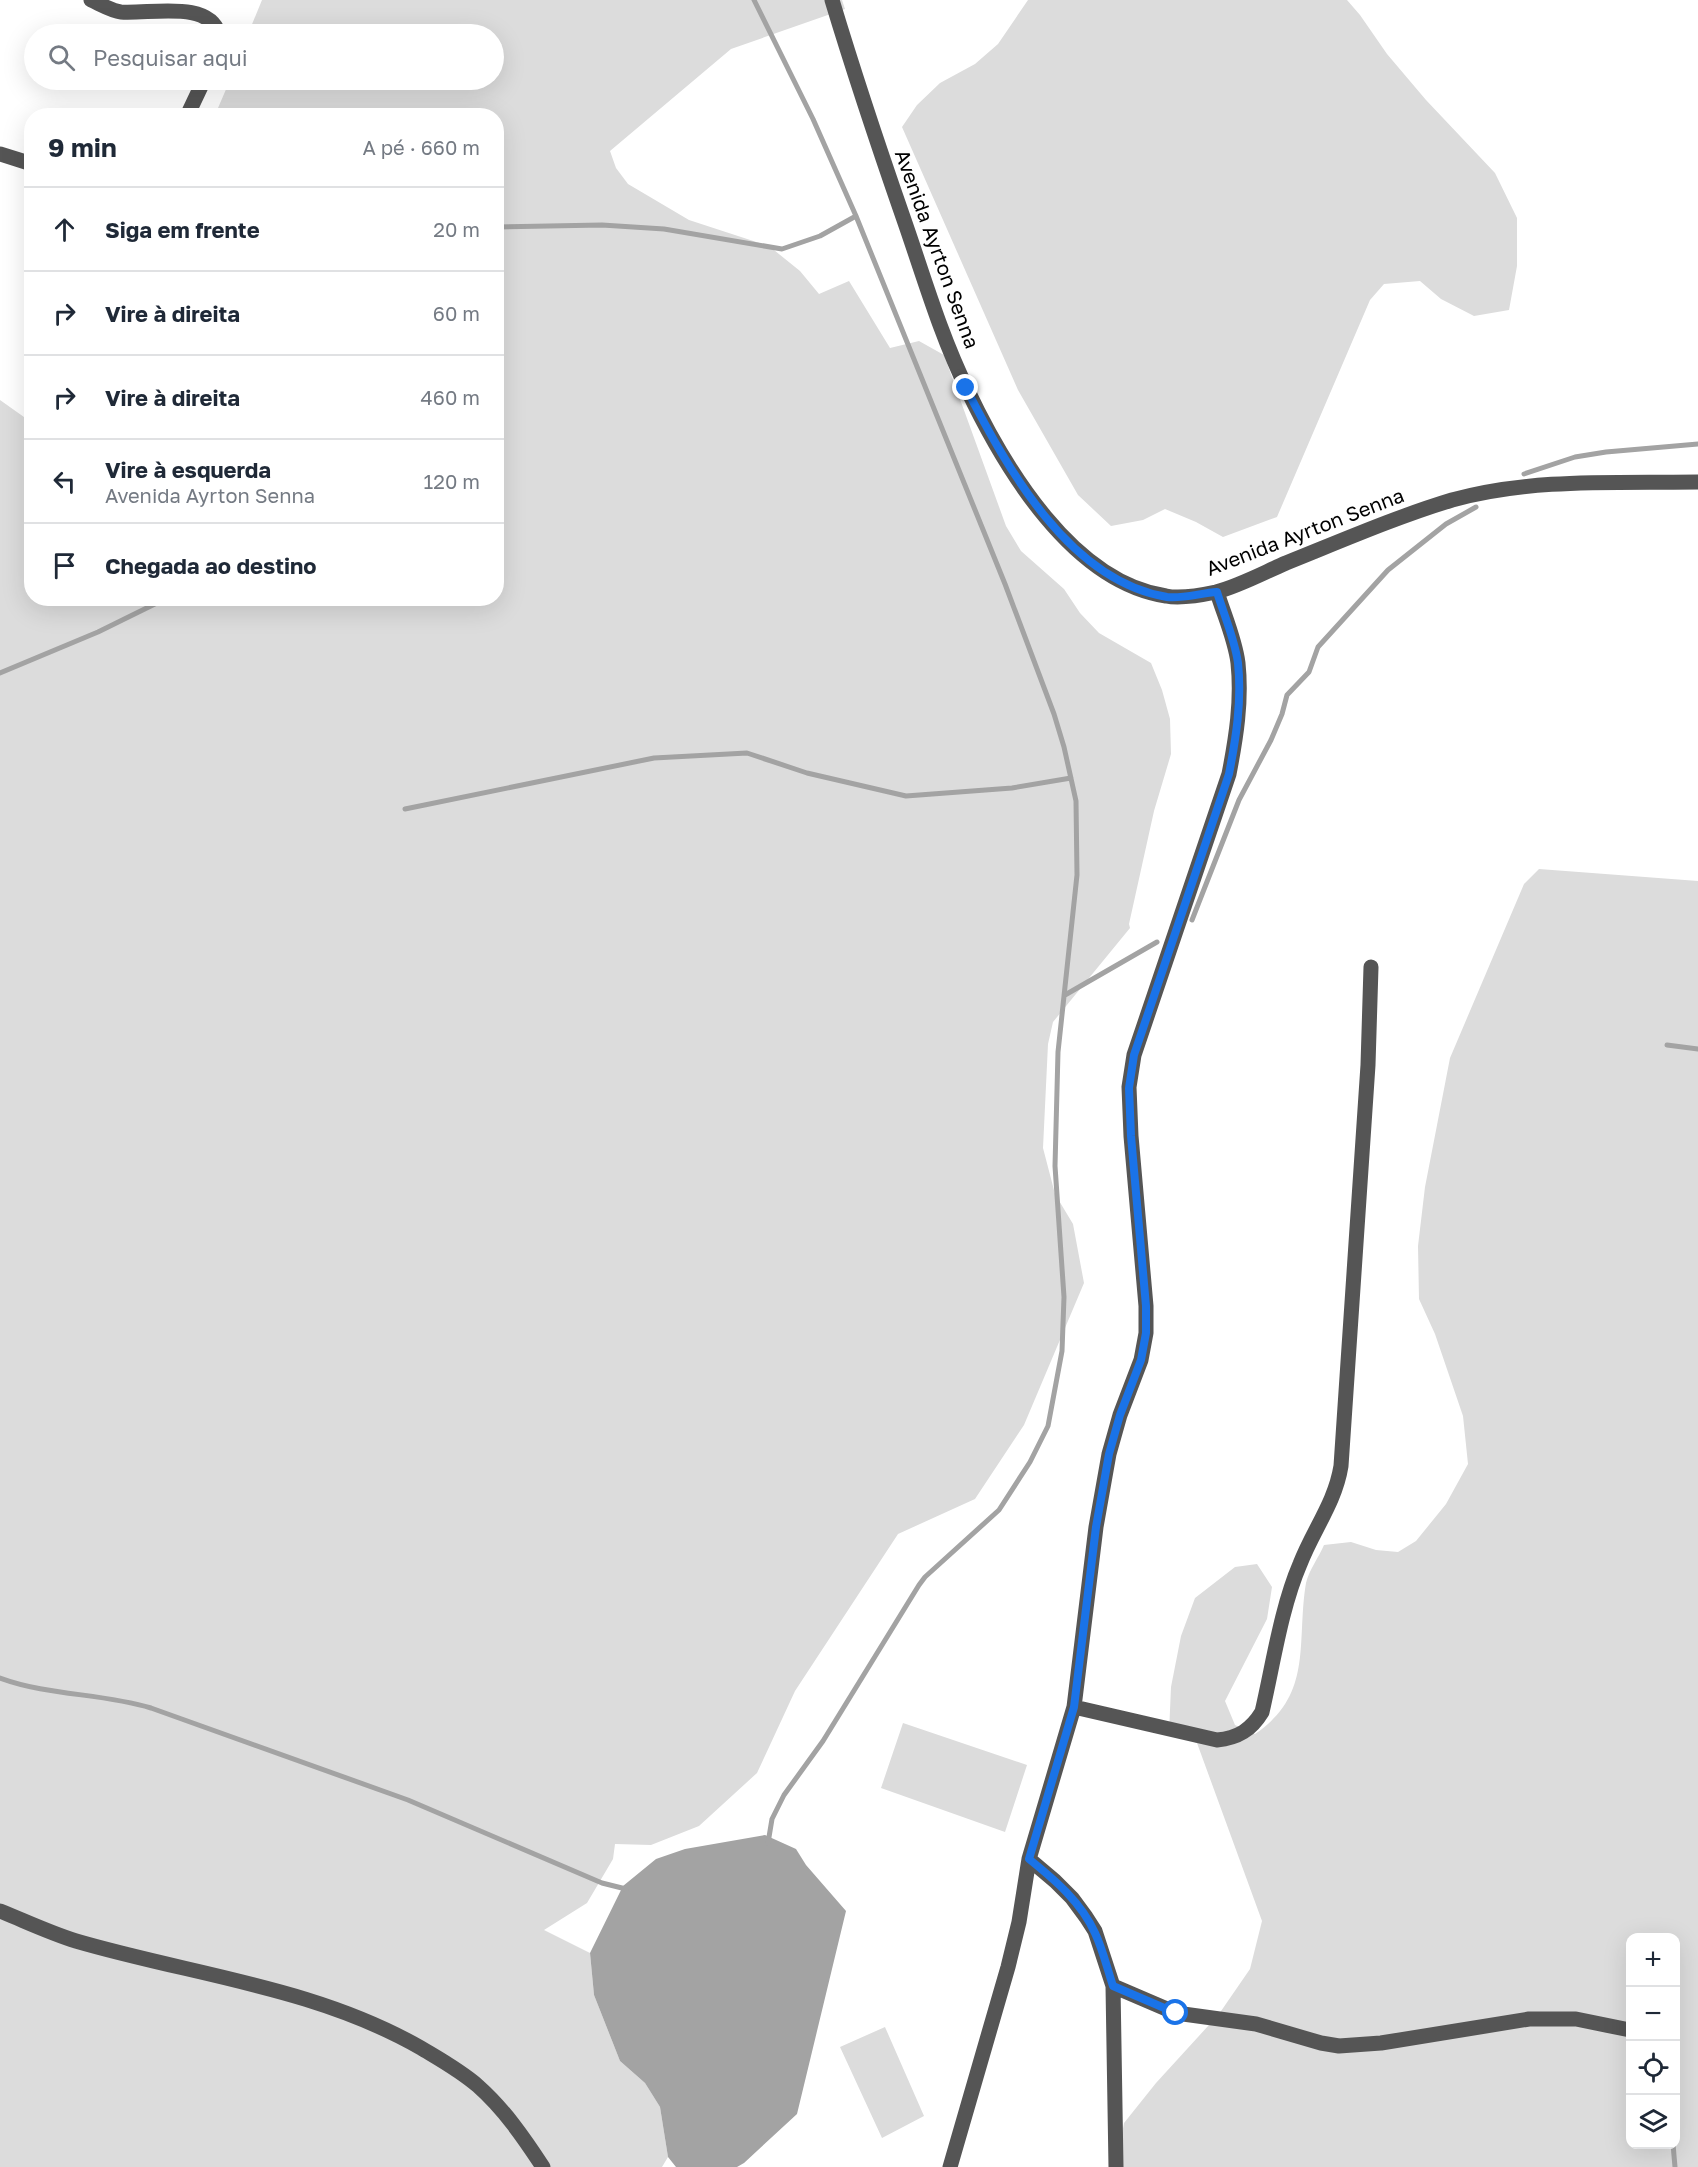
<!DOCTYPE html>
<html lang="pt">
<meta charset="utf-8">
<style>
body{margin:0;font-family:"Golos Text",sans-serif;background:#f6f6f7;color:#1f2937}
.controls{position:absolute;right:18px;bottom:18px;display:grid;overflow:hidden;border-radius:12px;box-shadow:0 6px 24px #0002}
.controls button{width:54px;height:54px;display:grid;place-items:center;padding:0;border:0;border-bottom:2px solid #e0e1e3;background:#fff;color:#1f2937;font:30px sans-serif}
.stop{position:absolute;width:18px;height:18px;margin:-14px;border:4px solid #1a73e8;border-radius:50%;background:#fff}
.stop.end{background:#1a73e8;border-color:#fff;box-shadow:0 2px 6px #0008}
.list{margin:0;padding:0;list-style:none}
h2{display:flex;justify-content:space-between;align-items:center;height:78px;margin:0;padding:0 24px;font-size:26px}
h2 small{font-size:20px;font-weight:400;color:#747a83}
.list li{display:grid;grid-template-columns:39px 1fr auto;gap:18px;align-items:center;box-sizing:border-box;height:84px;padding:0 24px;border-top:2px solid #e0e1e3}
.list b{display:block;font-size:22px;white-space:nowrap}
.list p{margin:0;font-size:20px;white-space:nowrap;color:#747a83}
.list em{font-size:20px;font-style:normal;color:#747a83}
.icon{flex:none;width:33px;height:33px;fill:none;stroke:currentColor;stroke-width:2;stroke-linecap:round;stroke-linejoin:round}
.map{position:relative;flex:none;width:1698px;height:2167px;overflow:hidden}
.search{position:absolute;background:#fff;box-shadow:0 6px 24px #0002;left:24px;top:24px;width:480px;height:66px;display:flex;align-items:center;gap:15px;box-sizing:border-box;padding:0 21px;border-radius:33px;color:#747a83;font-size:22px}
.panel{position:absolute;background:#fff;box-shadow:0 6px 24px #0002;left:24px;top:108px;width:480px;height:498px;border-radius:24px}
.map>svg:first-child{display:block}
</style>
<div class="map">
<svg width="1698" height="2167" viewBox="0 0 1698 2167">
<rect width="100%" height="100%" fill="#fff"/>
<path fill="#dcdcdc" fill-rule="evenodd" d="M 262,0 L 842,0 L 845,9 L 731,49 L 610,151 L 616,168 L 628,184 L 689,220 L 769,246 L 800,271 L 819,294 L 849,281 L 890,348 L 919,341 L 944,355 L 1006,526 L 1021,551 L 1064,589 L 1080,613 L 1099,633 L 1151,663 L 1162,690 L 1170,719 L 1171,754 L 1154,811 L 1129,924 L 1130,928 L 1053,1022 L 1048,1044 L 1043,1148 L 1055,1194 L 1073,1224 L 1084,1283 L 1024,1425 L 975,1499 L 898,1534 L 795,1691 L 757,1773 L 699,1826 L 651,1845 L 615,1844 L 613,1859 L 587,1903 L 544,1930 L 590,1953 L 594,1995 L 620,2061 L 645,2083 L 660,2107 L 668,2157 L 662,2167 L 0,2167 L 0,400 L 31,422 L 32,598 L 496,598 L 496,116 L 215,115 L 230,80 L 494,80 L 494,34 L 248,34 Z
M 1028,0 L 1347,0 L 1360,15 L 1387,54 L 1426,100 L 1495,173 L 1517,218 L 1517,266 L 1509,310 L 1474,316 L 1441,299 L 1420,281 L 1384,284 L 1370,300 L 1277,517 L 1223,537 L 1196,522 L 1165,509 L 1143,520 L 1111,526 L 1078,495 L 1018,390 L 902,127 L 917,105 L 940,83 L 975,64 L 998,44 Z
M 1539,869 L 1698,881 L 1698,2167 L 1116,2167 L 1124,2123 L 1156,2083 L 1219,2014 L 1250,1969 L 1262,1921 L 1197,1743 L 1169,1733 L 1171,1687 L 1181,1636 L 1195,1598 L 1235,1567 L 1257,1564 L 1272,1587 L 1267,1619 L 1225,1701 L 1235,1725 L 1255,1734 C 1314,1694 1296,1643 1306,1583 C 1309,1570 1319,1557 1324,1545 L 1351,1542 L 1376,1550 L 1398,1552 L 1416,1541 L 1446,1504 L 1468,1464 L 1463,1416 L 1435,1334 L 1419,1299 L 1418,1246 L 1425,1187 L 1450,1058 L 1524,884 ZM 1630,1938 L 1676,1938 L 1676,2144 L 1630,2144 Z
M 903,1723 L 1027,1765 L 1005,1832 L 881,1788 Z
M 885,2027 L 924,2116 L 882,2138 L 840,2047 Z"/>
<path fill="#a3a3a3" d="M 765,1835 L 796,1849 L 806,1865 L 846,1911 L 797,2114 L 744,2163 L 737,2167 L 676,2167 L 668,2157 L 660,2107 L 645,2083 L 620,2061 L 594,1995 L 590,1953 L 623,1886 L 656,1859 L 685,1849 Z"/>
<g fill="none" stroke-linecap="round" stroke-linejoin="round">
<path stroke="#a3a3a3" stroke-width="5" d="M 754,0 L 813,119 L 856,216 L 1005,584 L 1054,714 L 1064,747 L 1076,801 L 1077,875 L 1058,1052 L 1055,1166 L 1064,1297 L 1062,1351 L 1048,1426 L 1030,1462 L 999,1510 L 925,1577 L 919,1585 L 823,1741 L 784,1795 L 772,1819 L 768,1843
M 496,227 L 602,225 L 664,229 L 782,249 L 820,236 L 856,216
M 1524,474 L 1575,457 L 1606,452 L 1698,444
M 0,673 L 98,632 L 167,598
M 405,809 L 654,758 L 747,753 L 807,773 L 906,796 L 1012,788 L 1071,778
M 1192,920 L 1239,800 L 1271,740 L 1282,714 L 1287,695 L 1309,672 L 1318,647 L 1388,570 L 1446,524 L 1476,507
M 1065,995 L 1157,942
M 1667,1045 L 1698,1049
M 0,1678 C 49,1696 102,1693 151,1708 L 408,1800 L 602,1883 L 626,1889
M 1673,2144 L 1675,2167"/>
<path stroke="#555" stroke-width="15" d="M 91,0 C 100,4 112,11 121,12 C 152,14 209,0 219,34
M 832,0 C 854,73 878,145 903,217 C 923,274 940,334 967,389 C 1004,467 1072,582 1166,596 C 1180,599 1202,595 1216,592 C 1239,586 1265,572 1286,563 C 1341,541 1396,517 1452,500 C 1531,478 1617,483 1698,482
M 187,116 L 204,80
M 0,154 L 32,164
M 1074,1707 L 1217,1740 C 1238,1738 1251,1730 1262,1712 C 1273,1665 1281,1608 1300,1564 C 1313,1530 1335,1503 1341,1466 L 1368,1065 L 1371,967
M 1029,1859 L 1055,1881 L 1072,1898 L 1086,1917 L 1095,1931 L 1113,1986 L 1116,2167
M 0,1911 C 25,1921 50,1933 76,1941 C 192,1975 315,1987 421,2048 C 441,2060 461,2071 478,2086 C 504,2109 524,2138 543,2167
M 1113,1986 L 1176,2013 L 1256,2024 L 1321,2043 L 1339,2046 L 1381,2043 L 1529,2019 L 1576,2019 L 1630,2030
M 950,2167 L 1008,1967 L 1019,1922 L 1029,1859 L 1074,1707 L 1096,1527 L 1109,1454 L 1120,1415 L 1141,1360 L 1146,1333 L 1146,1306 L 1131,1136 L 1129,1087 L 1134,1055 L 1229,774 C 1236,738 1242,701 1238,663 C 1235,639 1224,615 1217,592"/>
</g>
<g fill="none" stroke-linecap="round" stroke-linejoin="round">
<path stroke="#1a73e8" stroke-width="8" d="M 966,388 C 1007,468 1069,581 1167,597 C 1182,599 1201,593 1217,592 C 1224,615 1235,640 1238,663 C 1242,701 1236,738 1229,774 L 1134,1055 L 1129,1088 L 1131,1136 L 1146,1306 L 1146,1333 L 1141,1360 L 1120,1415 L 1109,1454 L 1096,1527 L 1074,1707 L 1029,1859 C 1055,1880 1081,1902 1095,1933 C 1103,1950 1107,1968 1113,1986 L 1176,2013"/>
</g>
<g text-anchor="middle" stroke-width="4.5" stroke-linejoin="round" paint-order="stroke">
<g font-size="20" fill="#000" stroke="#fff">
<text transform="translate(937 249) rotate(70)" y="7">Avenida Ayrton Senna</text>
<text transform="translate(1305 532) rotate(-21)" y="7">Avenida Ayrton Senna</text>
</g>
</g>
</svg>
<div class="controls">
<button>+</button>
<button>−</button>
<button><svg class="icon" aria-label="locate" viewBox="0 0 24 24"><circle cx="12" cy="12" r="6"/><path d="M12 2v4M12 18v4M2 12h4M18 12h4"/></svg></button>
<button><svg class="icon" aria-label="layers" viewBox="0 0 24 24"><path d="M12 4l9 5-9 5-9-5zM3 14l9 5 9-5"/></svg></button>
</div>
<div class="stop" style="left:1176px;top:2013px"></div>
<div class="stop end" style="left:966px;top:388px"></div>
<div class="search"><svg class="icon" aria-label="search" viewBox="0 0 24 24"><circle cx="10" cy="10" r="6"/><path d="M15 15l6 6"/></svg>Pesquisar aqui</div>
<section class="panel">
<h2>9 min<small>A pé · 660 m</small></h2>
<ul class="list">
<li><svg class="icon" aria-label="ahead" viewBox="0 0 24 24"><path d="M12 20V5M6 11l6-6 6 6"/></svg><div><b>Siga em frente</b></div><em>20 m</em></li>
<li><svg class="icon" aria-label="right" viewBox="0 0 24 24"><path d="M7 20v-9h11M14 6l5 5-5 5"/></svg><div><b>Vire à direita</b></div><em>60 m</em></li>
<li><svg class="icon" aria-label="right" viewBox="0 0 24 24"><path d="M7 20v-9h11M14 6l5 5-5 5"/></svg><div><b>Vire à direita</b></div><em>460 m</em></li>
<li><svg class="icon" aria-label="left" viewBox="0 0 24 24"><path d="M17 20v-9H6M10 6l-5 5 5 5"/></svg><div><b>Vire à esquerda</b><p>Avenida Ayrton Senna</p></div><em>120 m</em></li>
<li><svg class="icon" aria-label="arrive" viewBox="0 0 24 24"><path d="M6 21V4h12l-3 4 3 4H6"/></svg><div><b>Chegada ao destino</b></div></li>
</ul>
</section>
</div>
